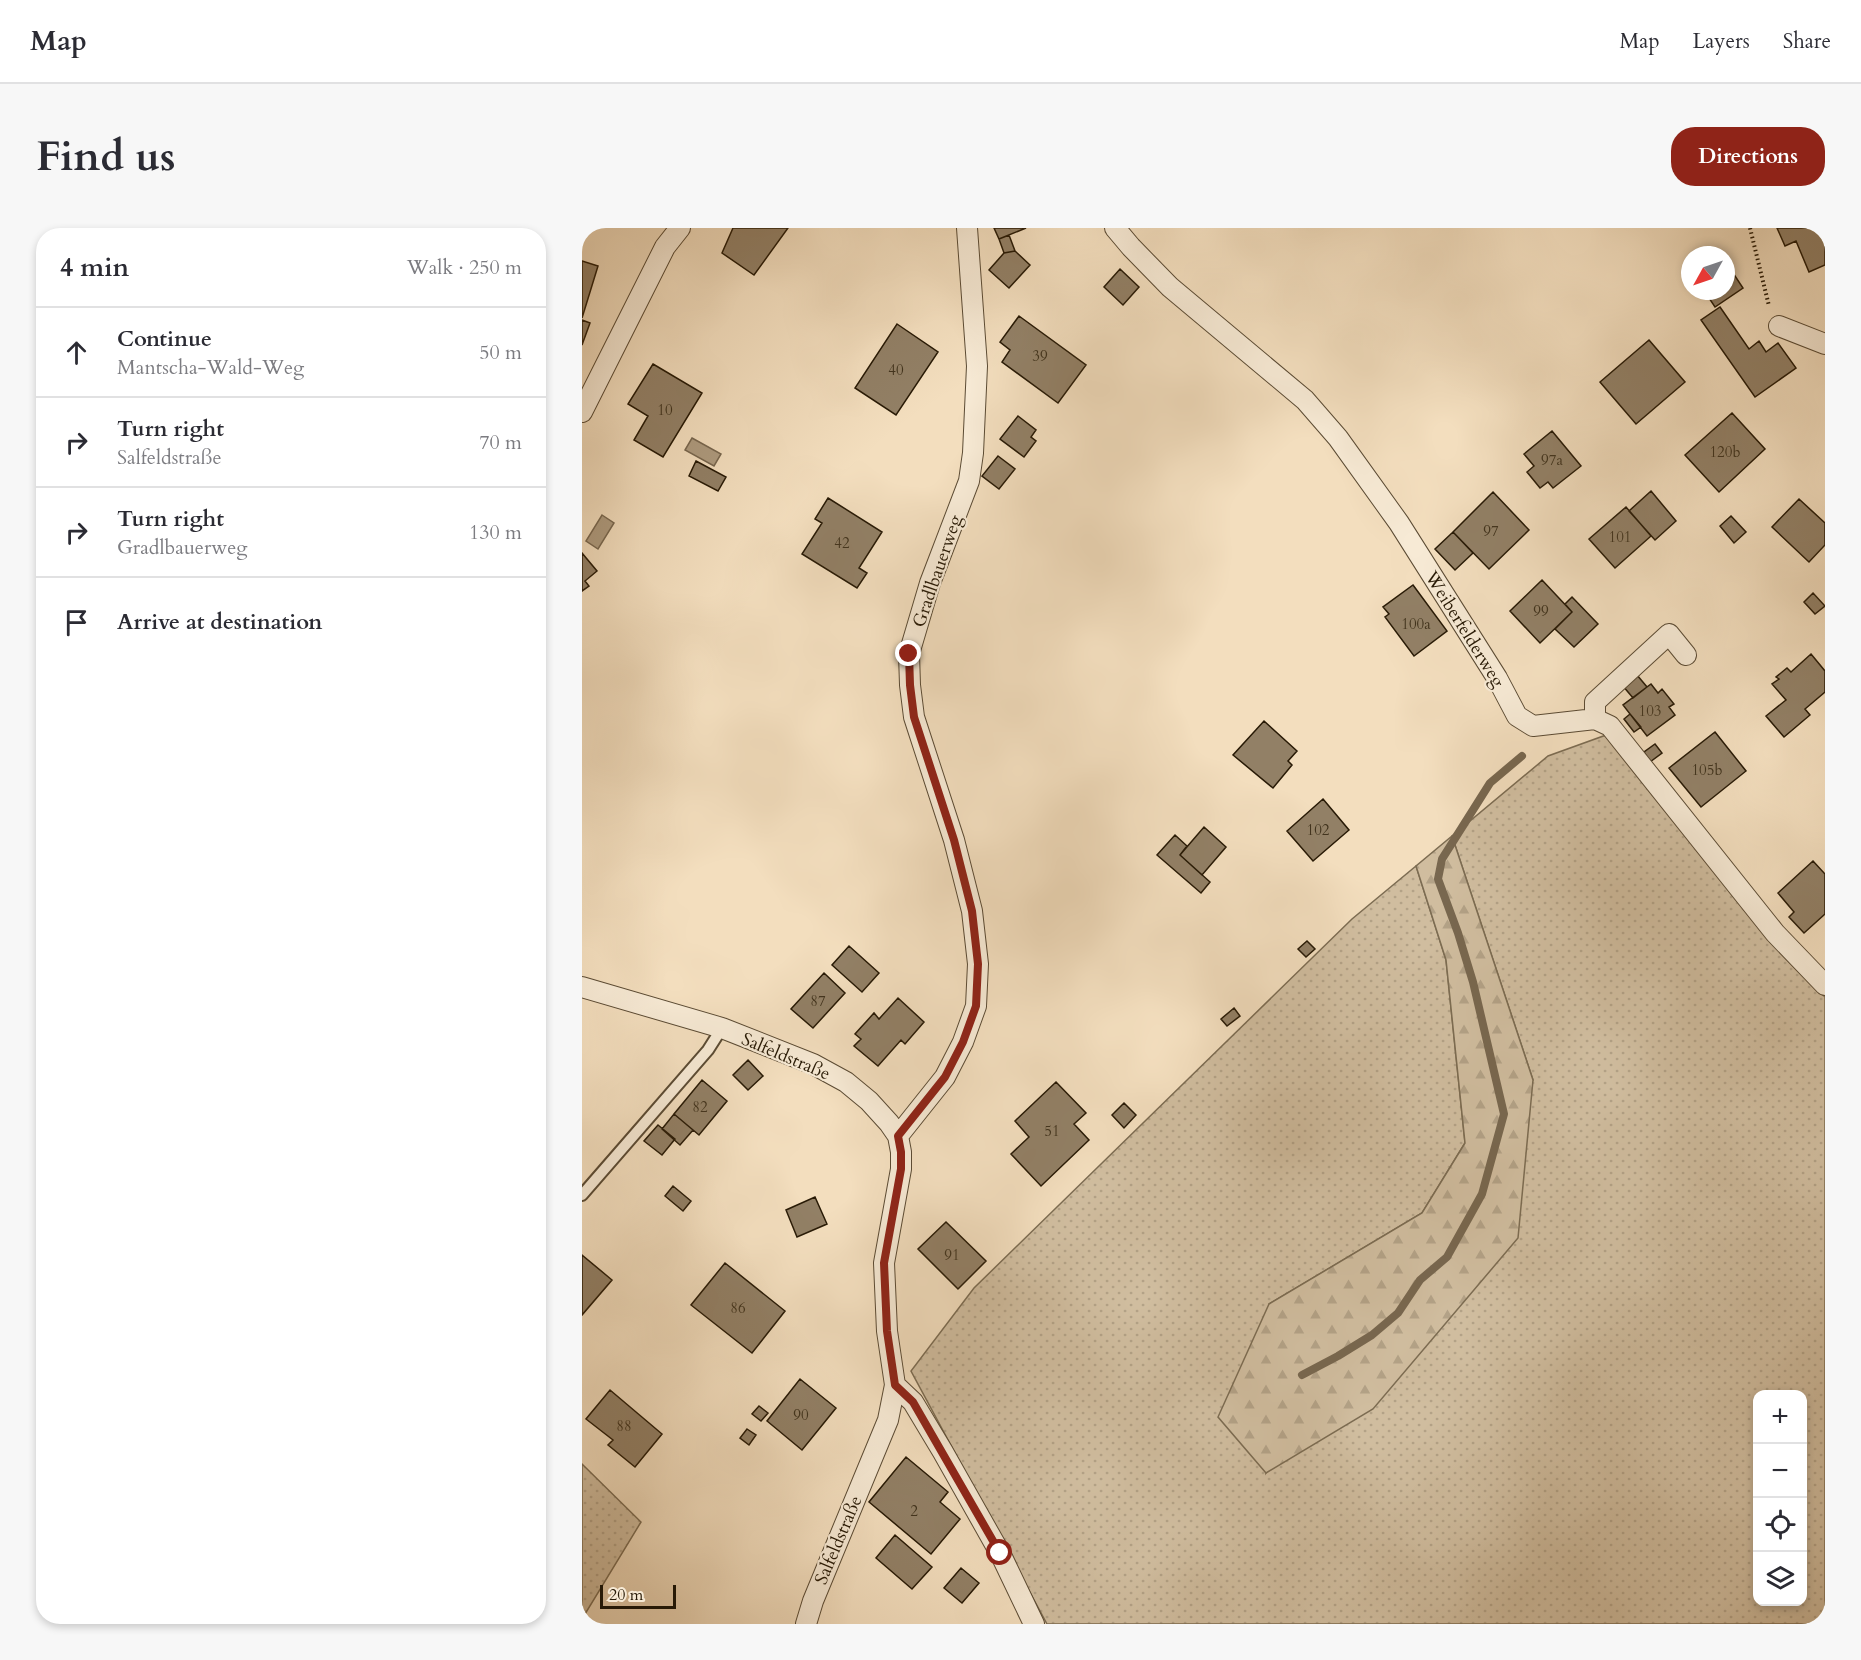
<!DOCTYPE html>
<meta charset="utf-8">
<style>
body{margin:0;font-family:Cardo,serif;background:#f7f7f7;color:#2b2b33}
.controls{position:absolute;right:18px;bottom:18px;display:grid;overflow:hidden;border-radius:12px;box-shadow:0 3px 9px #0003}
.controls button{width:54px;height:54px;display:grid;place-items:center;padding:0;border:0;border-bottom:2px solid #e1e1e2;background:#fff;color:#2b2b33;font:30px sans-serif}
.compass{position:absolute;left:1099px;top:18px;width:54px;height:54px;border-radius:50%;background:#fff;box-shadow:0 3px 9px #0003;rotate:230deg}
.scale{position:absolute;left:18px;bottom:15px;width:76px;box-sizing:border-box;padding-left:6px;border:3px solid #281a06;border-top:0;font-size:16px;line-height:21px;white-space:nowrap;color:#281a06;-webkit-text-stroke:4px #f7ead5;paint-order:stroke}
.stop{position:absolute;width:18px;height:18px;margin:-14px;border:4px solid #8f2418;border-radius:50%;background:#fff}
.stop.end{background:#8f2418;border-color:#fff;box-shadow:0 2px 6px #0008}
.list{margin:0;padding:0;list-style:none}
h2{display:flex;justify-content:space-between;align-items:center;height:78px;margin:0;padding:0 24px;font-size:26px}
h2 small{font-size:20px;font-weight:400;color:#7c7c81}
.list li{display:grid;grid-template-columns:39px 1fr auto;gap:18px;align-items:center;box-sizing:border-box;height:90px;padding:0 24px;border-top:2px solid #e1e1e2}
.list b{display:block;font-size:22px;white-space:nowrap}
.list p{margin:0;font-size:20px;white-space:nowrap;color:#7c7c81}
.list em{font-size:20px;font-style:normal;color:#7c7c81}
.icon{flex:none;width:33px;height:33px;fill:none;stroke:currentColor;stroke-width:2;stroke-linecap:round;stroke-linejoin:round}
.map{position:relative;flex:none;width:1243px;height:1396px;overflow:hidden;border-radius:24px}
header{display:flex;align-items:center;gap:36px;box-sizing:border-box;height:84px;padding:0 30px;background:#fff;border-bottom:2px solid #e1e1e2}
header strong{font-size:28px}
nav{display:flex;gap:33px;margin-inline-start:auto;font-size:21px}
.intro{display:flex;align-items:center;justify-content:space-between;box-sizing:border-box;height:144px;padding:0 36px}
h1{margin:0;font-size:42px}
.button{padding:15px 27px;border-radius:24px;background:#8f2418;color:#fff;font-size:21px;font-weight:700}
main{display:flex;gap:36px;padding:0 36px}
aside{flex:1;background:#fff;border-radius:24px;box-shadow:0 3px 9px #0003}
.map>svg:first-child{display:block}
</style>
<header>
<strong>Map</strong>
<nav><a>Map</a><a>Layers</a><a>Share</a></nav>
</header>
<div class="intro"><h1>Find us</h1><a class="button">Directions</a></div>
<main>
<aside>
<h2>4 min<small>Walk · 250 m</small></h2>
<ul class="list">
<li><svg class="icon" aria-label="ahead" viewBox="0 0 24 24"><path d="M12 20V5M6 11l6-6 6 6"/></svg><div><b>Continue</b><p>Mantscha-Wald-Weg</p></div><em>50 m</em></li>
<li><svg class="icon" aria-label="right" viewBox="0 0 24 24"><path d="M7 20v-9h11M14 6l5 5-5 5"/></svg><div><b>Turn right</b><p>Salfeldstraße</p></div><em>70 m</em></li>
<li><svg class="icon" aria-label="right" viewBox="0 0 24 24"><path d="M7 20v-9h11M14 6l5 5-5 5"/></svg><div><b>Turn right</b><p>Gradlbauerweg</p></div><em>130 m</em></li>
<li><svg class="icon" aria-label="arrive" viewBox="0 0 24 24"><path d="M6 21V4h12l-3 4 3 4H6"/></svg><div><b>Arrive at destination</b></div></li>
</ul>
</aside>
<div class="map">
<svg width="1243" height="1396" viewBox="0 0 1243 1396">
<defs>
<pattern id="grass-dots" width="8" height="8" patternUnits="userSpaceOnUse" patternTransform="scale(1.5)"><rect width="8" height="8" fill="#d0bd9f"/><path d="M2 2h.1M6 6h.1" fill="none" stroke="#b3a287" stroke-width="1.8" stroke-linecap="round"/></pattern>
<pattern id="forest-firs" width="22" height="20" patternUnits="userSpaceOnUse" patternTransform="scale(1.5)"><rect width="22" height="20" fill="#d0bd9f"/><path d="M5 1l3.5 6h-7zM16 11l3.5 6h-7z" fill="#b3a287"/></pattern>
</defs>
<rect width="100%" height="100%" fill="#f3debe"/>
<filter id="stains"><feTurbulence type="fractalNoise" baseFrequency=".00333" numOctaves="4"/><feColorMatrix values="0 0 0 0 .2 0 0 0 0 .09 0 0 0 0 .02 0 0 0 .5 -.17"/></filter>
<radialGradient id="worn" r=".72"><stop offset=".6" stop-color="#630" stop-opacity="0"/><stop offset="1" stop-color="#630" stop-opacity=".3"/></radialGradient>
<path fill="url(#grass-dots)" stroke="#7c6c52" stroke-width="1.5" fill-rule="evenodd" d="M 1027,506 L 1197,721 L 1243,769 L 1243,1396 L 465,1396 L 329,1143 L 392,1060 L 770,691 L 834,638 L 864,732 L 883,915 L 840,985 L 687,1076 L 684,1245 L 951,852 L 870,608 L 966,528 ZM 1176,1166 L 1220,1166 L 1220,1374 L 1176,1374 Z
M 0,1236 L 59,1294 L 0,1391 Z"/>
<path fill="url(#forest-firs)" stroke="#7c6c52" stroke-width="1.5" d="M 870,608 L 951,852 L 936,1010 L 791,1181 L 684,1245 L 636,1189 L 687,1076 L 840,985 L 883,915 L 864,732 L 834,638 Z"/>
<path fill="#ae9b7f" stroke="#78674f" stroke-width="1.5" d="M 110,210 L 139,226 L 132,238 L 103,222 Z
M 20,287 L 32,295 L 16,321 L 4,313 Z"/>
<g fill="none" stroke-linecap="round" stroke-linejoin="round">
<path stroke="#78674f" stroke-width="8" d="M 720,1147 L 756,1128 L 790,1107 L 816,1085 L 838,1052 L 865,1029 L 900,966 L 922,886 L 891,754 L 876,705 L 856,651 L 860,631 L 908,555 L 940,528"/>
</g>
<path fill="#928066" stroke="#281a06" stroke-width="1.5" d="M 151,0 L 206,0 L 172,47 L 140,25 Z
M 412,0 L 444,0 L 417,11 Z
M 1195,0 L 1243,0 L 1243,37 L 1227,44 L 1214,13 L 1203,18 Z
M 427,7 L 433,23 L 422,25 L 417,11 Z
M 433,23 L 448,37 L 427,60 L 407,42 L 422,25 Z
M 0,33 L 16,38 L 0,90 Z
M 538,41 L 557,59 L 541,77 L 522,59 Z
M 1151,45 L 1161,60 L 1133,79 L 1123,64 L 1144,63 L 1144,49 Z
M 1138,79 L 1167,121 L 1177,113 L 1184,124 L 1196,115 L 1214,140 L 1173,169 L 1119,92 Z
M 437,88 L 504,137 L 476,175 L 420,134 L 428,122 L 418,114 Z
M 0,92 L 8,95 L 0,117 Z
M 315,96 L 356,124 L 314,187 L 273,160 Z
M 1067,112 L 1103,154 L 1054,196 L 1018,154 Z
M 71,136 L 120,165 L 81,229 L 52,212 L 66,188 L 46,176 Z
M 1150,185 L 1183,221 L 1137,264 L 1103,227 Z
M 436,188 L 454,202 L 449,209 L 454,213 L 442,229 L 418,211 Z
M 970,203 L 999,238 L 971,260 L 966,254 L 958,260 L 945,244 L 952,238 L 942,226 Z
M 416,228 L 433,241 L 417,261 L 400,248 Z
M 114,233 L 144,249 L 136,263 L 107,248 Z
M 1069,263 L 1094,293 L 1073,312 L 1047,283 Z
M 911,264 L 947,302 L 907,341 L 871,304 Z
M 246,270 L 300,304 L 277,340 L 285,345 L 275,360 L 220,326 L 240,295 L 233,291 Z
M 1217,271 L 1243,295 L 1243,317 L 1227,334 L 1190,299 Z
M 1044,279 L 1069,308 L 1033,340 L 1007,311 Z
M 1149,288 L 1164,304 L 1152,315 L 1138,298 Z
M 871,304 L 891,325 L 873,342 L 853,321 Z
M 0,325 L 15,343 L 3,353 L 7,358 L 0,363 Z
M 960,352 L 990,384 L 958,415 L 928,383 Z
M 831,357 L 865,403 L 832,428 L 803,389 L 807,386 L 801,379 Z
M 1231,365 L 1243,378 L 1233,386 L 1222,374 Z
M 990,369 L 1016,396 L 992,419 L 973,401 L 990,384 L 983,376 Z
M 1229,426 L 1243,443 L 1243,464 L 1223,481 L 1228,487 L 1202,509 L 1184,488 L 1204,472 L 1190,456 L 1197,451 L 1194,449 L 1205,440 L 1209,444 Z
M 1055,447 L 1065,459 L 1051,470 L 1041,458 Z
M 1069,456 L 1076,465 L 1080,461 L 1092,476 L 1087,479 L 1093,487 L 1065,508 L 1041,477 Z
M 1048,486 L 1059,499 L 1052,504 L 1042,491 Z
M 682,493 L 715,523 L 706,533 L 710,537 L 691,560 L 651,527 Z
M 1133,504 L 1164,543 L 1119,579 L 1087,540 Z
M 1073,516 L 1080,525 L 1068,534 L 1062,524 Z
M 741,571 L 767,602 L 731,633 L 705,603 Z
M 622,599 L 644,619 L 620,647 L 598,627 Z
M 593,607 L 605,618 L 598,627 L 628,654 L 619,665 L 575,627 Z
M 1231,633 L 1243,646 L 1243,686 L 1222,705 L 1207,689 L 1212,684 L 1196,665 Z
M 725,713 L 733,721 L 724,729 L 716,721 Z
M 267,718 L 297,745 L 280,764 L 250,737 Z
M 242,745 L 263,765 L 231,800 L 209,781 Z
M 316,770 L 342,794 L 323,816 L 319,812 L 296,838 L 272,818 L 279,811 L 273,806 L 292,785 L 297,791 Z
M 652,780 L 658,788 L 645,798 L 639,791 Z
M 166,832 L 181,848 L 166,862 L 151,847 Z
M 120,852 L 145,873 L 117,907 L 92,886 Z
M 474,854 L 504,885 L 492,896 L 507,912 L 459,958 L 429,926 L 447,909 L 433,893 Z
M 542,875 L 554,887 L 542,900 L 530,887 Z
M 92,886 L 111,902 L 98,917 L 80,901 Z
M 76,897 L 93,911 L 80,927 L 62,913 Z
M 91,958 L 109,973 L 101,983 L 83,968 Z
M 233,969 L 245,996 L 215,1009 L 204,982 Z
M 364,994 L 404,1033 L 376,1061 L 336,1021 Z
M 0,1027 L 30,1052 L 0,1087 Z
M 143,1035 L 203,1083 L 170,1125 L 109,1077 Z
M 218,1151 L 254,1180 L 220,1222 L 185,1193 Z
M 28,1162 L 80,1206 L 53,1239 L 26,1217 L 31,1212 L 4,1191 Z
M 177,1178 L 186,1185 L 179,1193 L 170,1186 Z
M 165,1201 L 174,1207 L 167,1217 L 158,1210 Z
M 324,1229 L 366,1264 L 358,1274 L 378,1291 L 349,1326 L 287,1274 Z
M 313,1307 L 350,1339 L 330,1361 L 294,1330 Z
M 379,1340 L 397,1355 L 380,1375 L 362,1360 Z"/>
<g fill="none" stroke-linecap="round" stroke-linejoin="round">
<g stroke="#5b4b34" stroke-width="14">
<path id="service" d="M 0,967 L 126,822 L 140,800"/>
</g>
<g stroke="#5b4b34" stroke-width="22">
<path id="minor" d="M 533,0 L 549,19 L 588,59 L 723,172 L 756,210 L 817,295 L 915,450 L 935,488 L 951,498 L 1013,491 L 1028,498 L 1193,705 L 1243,757
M 1197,98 L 1243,116
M 0,184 L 83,19 L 98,0
M 1013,491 L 1013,474 L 1087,406 L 1104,427
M 0,759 L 140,800 L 231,836 L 264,854 L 287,873 L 307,895 L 316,908 L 319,924 L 319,941 L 302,1035 L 305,1103 L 313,1157 L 306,1192 L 231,1373 L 224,1396
M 316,908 L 363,849 L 381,814 L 394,778 L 396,736 L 390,683 L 372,612 L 332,489 L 328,457 L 327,426 L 348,355 L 387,253 L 391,225 L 395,138 L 385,0
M 313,1157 L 331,1174 L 361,1224 L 418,1325 L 452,1396"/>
</g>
<path stroke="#281a06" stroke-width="4" stroke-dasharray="1.5 3" stroke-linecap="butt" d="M 1168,0 L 1187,78"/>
<use href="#service" stroke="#f7ead5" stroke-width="10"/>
<use href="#minor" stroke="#f7ead5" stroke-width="20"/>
</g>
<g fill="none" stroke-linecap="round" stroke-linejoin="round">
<path stroke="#8f2418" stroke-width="8" d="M 327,426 L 328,457 L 332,489 L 372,612 L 390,683 L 396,736 L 394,778 L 381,814 L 363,849 L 316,908 L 319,924 L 319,941 L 302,1035 L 305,1103 L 313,1157 L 331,1174 L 418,1325"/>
</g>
<g text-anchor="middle" stroke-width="4.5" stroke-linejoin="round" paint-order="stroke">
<g font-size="15" fill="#42341e">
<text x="458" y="133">39</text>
<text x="314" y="147">40</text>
<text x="83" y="187">10</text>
<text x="1143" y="229">120b</text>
<text x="970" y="237">97a</text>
<text x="909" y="308">97</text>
<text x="1038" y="314">101</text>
<text x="260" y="320">42</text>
<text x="959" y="388">99</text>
<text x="834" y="401">100a</text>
<text x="1068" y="488">103</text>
<text x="1125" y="547">105b</text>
<text x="736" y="607">102</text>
<text x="236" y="778">87</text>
<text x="118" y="884">82</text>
<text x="470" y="908">51</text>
<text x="370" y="1032">91</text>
<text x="156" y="1085">86</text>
<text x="219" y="1192">90</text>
<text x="42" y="1203">88</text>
<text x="332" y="1288">2</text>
</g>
<g font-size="18" fill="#281a06" stroke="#f7ead5">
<text transform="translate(355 343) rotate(-71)" y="6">Gradlbauerweg</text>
<text transform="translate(883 401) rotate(58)" y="6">Weiberfelderweg</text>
<text transform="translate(204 828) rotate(23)" y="6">Salfeldstraße</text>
<text transform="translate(256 1312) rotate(-67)" y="6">Salfeldstraße</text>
</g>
</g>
<rect width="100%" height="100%" filter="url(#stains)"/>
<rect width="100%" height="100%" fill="url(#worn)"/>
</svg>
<div class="controls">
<button>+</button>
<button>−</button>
<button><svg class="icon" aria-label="locate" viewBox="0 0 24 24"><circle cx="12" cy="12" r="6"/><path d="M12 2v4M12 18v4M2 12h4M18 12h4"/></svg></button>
<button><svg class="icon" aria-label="layers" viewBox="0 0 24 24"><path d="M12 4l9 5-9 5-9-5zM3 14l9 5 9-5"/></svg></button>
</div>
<svg class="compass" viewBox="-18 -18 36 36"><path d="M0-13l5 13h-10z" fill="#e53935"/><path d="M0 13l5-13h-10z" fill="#7c7c81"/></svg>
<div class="scale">20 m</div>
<div class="stop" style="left:418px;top:1325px"></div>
<div class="stop end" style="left:327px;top:426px"></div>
</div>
</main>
